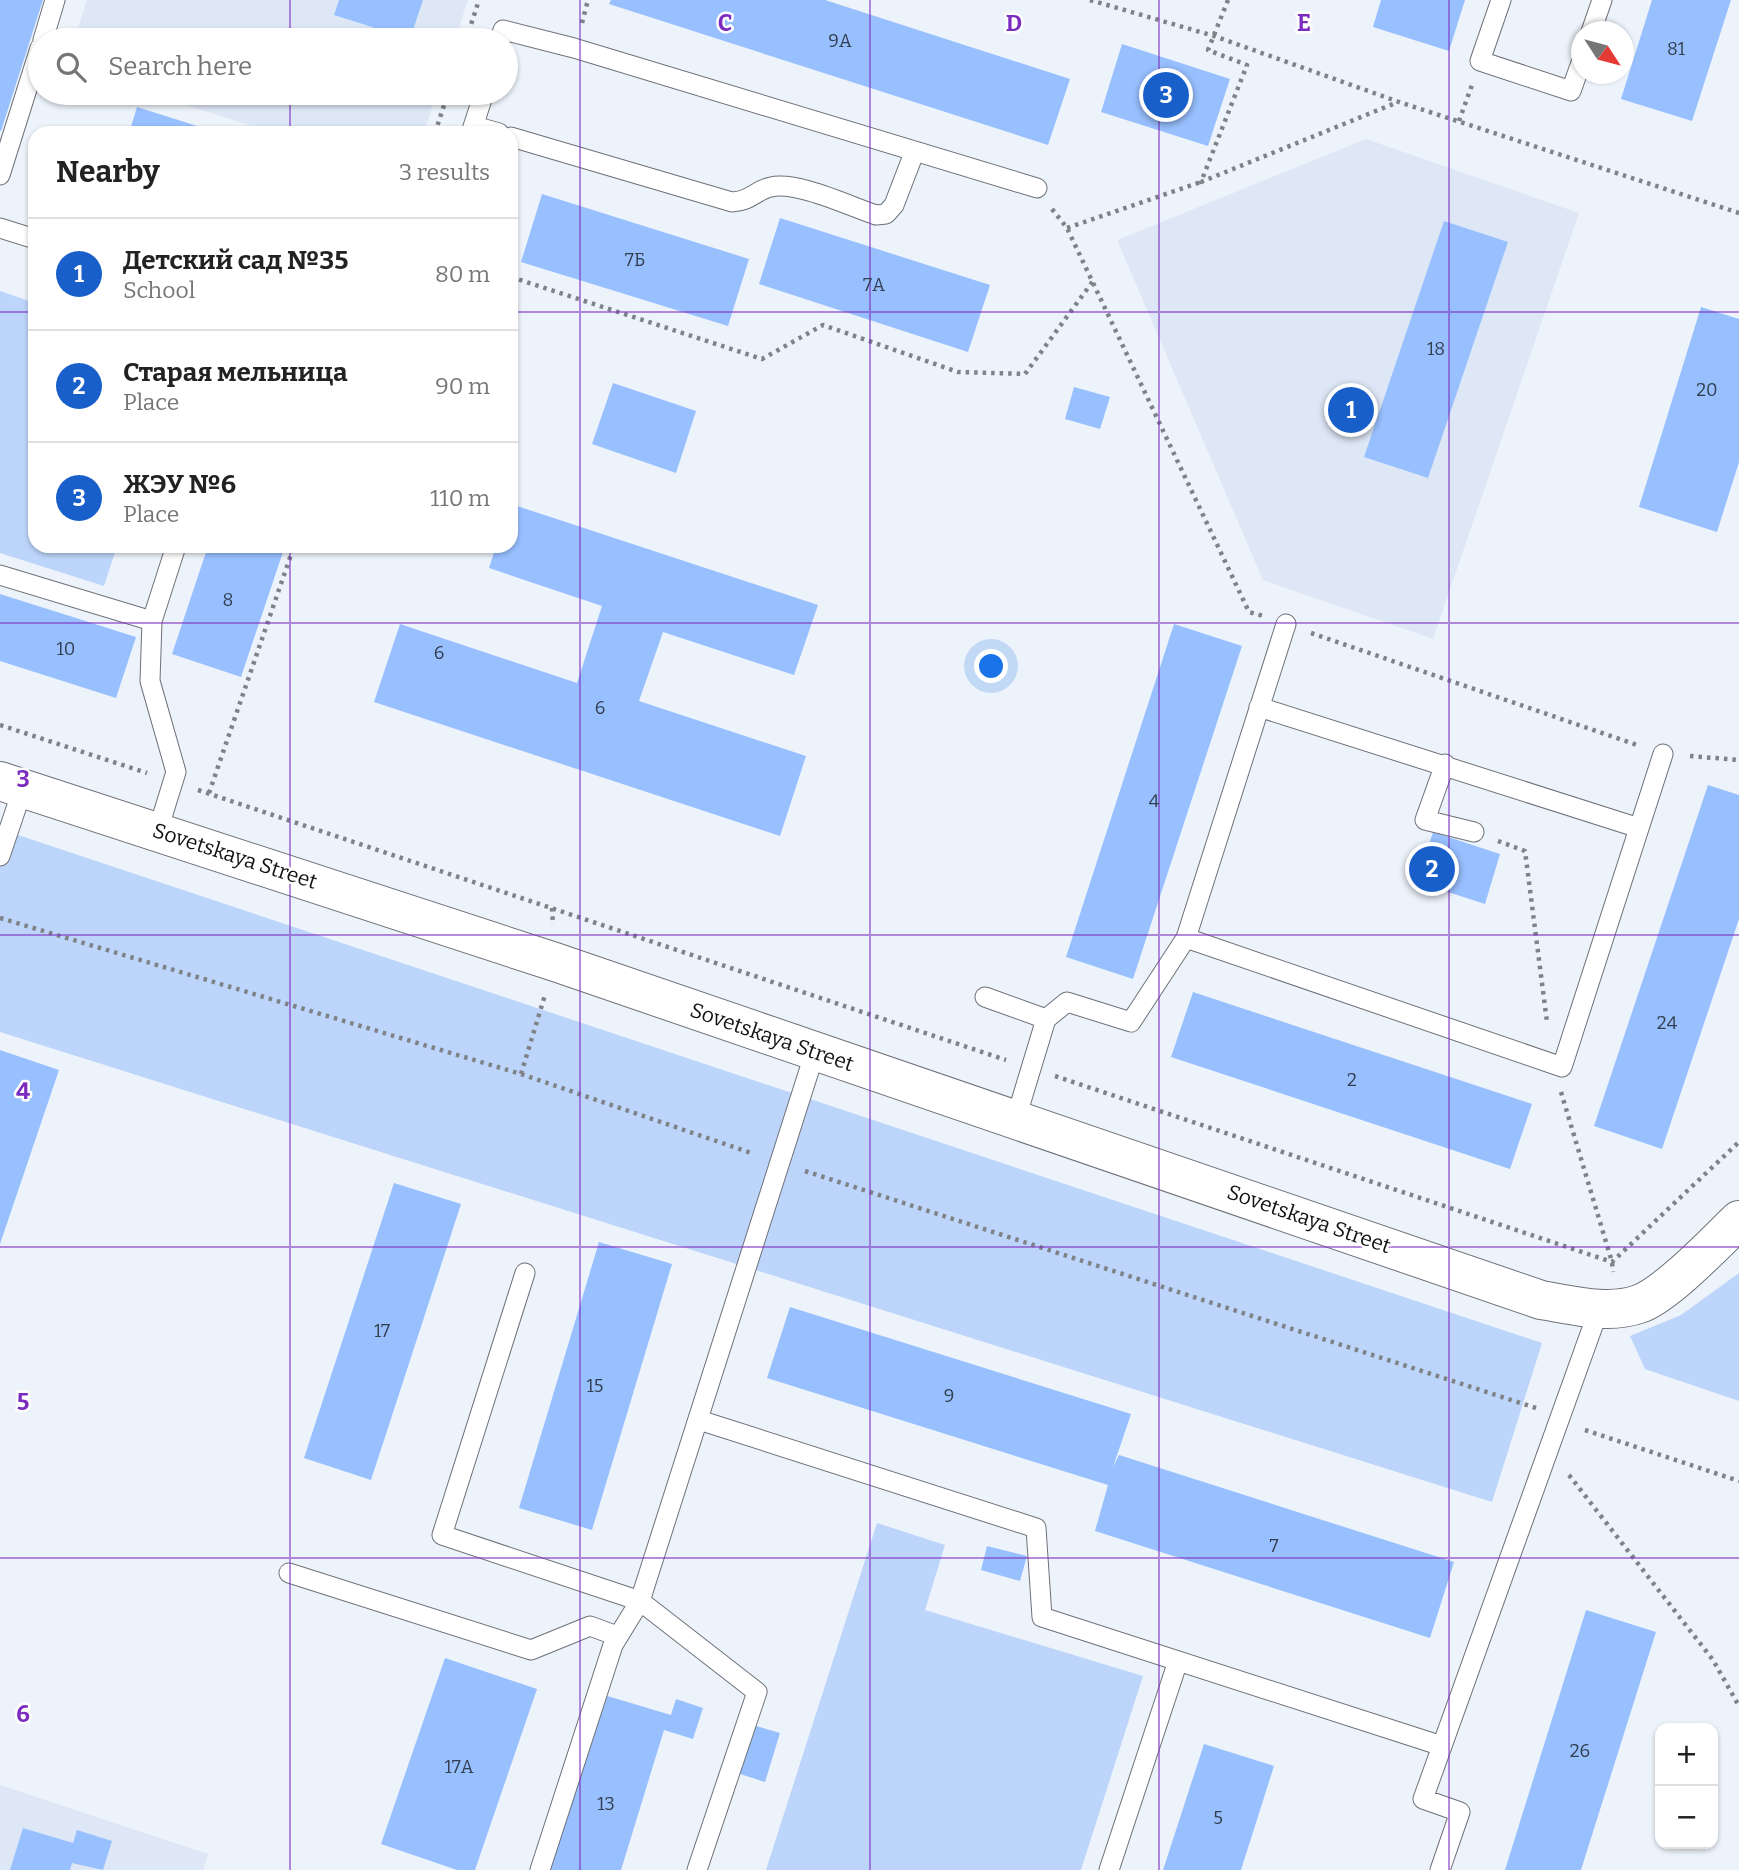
<!DOCTYPE html>
<meta charset="utf-8">
<style>
body{margin:0;font-family:Bitter,serif;background:#f2f2f2;color:#222}
.controls{position:absolute;right:21px;bottom:21px;display:grid;overflow:hidden;border-radius:14px;box-shadow:0 2px 5px #0004}
.controls button{width:63px;height:63px;display:grid;place-items:center;padding:0;border:0;border-bottom:2px solid #e0e0e0;background:#fff;color:#222;font:35px sans-serif}
.compass{position:absolute;left:1571px;top:21px;width:63px;height:63px;border-radius:50%;background:#fff;box-shadow:0 2px 5px #0004;rotate:126deg}
.you{position:absolute;left:992px;top:667px;width:24px;height:24px;margin:-18px;border:5px solid #fff;border-radius:50%;background:#1a73e8;box-shadow:0 0 0 10px #1a73e833}
.badge{display:grid;place-items:center;width:46px;height:46px;border-radius:50%;background:#195fca;color:#fff;font-size:23px;font-weight:700}
.pin{position:absolute;translate:-50% -50%;border:4px solid #fff;box-shadow:0 2px 7px #0006}
.list{margin:0;padding:0;list-style:none}
h2{display:flex;justify-content:space-between;align-items:center;height:91px;margin:0;padding:0 28px;font-size:30px}
h2 small{font-size:23px;font-weight:400;color:#767676}
.list li{display:grid;grid-template-columns:46px 1fr auto;gap:21px;align-items:center;box-sizing:border-box;height:112px;padding:0 28px;border-top:2px solid #e0e0e0}
.list b{display:block;font-size:26px;white-space:nowrap}
.list p{margin:0;font-size:23px;white-space:nowrap;color:#767676}
.list em{font-size:23px;font-style:normal;color:#767676}
.icon{flex:none;width:38px;height:38px;fill:none;stroke:currentColor;stroke-width:2;stroke-linecap:round;stroke-linejoin:round}
.map{position:relative;flex:none;width:1739px;height:1870px;overflow:hidden}
.search{position:absolute;background:#fff;box-shadow:0 2px 5px #0004;left:28px;top:28px;width:490px;height:77px;display:flex;align-items:center;gap:18px;box-sizing:border-box;padding:0 24px;border-radius:38px;color:#767676;font-size:26px}
.panel{position:absolute;background:#fff;box-shadow:0 2px 5px #0004;left:28px;top:126px;width:490px;height:427px;border-radius:21px}
.map>svg:first-child{display:block}
</style>
<div class="map">
<svg width="1739" height="1870" viewBox="0 0 1739 1870">
<rect width="100%" height="100%" fill="#edf3fb"/>
<path fill="#dee7f6" d="M 87,0 L 468,0 L 455,40 L 74,40 Z
M 149,93 L 437,93 L 424,133 L 274,133 Z
M 1366,139 L 1579,213 L 1433,639 L 1263,580 L 1117,240 Z
M 0,1785 L 208,1854 L 203,1870 L 0,1870 Z"/>
<path fill="#bdd5fa" d="M 0,291 L 35,303 L 35,546 L 117,546 L 104,586 L 0,553 Z
M 0,829 L 1542,1343 L 1492,1502 L 0,1032 Z
M 1739,1273 L 1739,1401 L 1645,1369 L 1630,1336 L 1681,1315 Z
M 877,1523 L 945,1545 L 925,1610 L 1143,1676 L 1081,1870 L 766,1870 Z"/>
<path fill="#98c0ff" d="M 0,0 L 43,0 L 1,131 L 0,131 Z
M 339,0 L 423,0 L 410,39 L 334,15 Z
M 611,0 L 825,0 L 1070,79 L 1048,145 L 609,4 Z
M 1381,0 L 1465,0 L 1449,51 L 1373,27 Z
M 1652,0 L 1731,0 L 1692,121 L 1621,99 Z
M 1122,44 L 1230,79 L 1208,146 L 1101,112 Z
M 137,107 L 216,132 L 216,133 L 129,133 Z
M 542,194 L 749,259 L 728,326 L 521,262 Z
M 780,218 L 990,285 L 968,352 L 759,284 Z
M 1444,221 L 1508,242 L 1428,478 L 1364,457 Z
M 1701,307 L 1739,319 L 1739,462 L 1717,532 L 1639,507 Z
M 613,383 L 696,411 L 676,473 L 592,444 Z
M 1074,387 L 1110,397 L 1100,429 L 1065,419 Z
M 511,504 L 818,605 L 794,675 L 663,632 L 639,701 L 806,756 L 780,836 L 374,702 L 400,624 L 577,683 L 602,606 L 489,568 L 496,546 L 511,546 Z
M 208,546 L 285,546 L 241,677 L 172,654 Z
M 0,594 L 136,637 L 116,698 L 0,661 Z
M 1174,624 L 1242,646 L 1133,979 L 1066,957 Z
M 1708,785 L 1739,795 L 1739,919 L 1662,1149 L 1594,1126 Z
M 1433,832 L 1500,854 L 1485,904 L 1417,882 Z
M 1193,992 L 1532,1104 L 1510,1169 L 1171,1057 Z
M 0,1050 L 59,1070 L 0,1244 Z
M 394,1183 L 461,1204 L 371,1480 L 304,1458 Z
M 599,1242 L 672,1264 L 592,1530 L 519,1508 Z
M 790,1307 L 1131,1414 L 1113,1467 L 1119,1455 L 1454,1562 L 1430,1638 L 1095,1531 L 1108,1485 L 767,1378 Z
M 987,1546 L 1027,1556 L 1020,1581 L 981,1570 Z
M 1586,1610 L 1656,1632 L 1581,1870 L 1505,1870 Z
M 445,1658 L 537,1689 L 475,1870 L 457,1870 L 381,1844 Z
M 604,1695 L 671,1715 L 676,1699 L 703,1708 L 693,1739 L 664,1730 L 621,1870 L 550,1870 Z
M 753,1725 L 780,1733 L 765,1782 L 737,1773 Z
M 1204,1744 L 1274,1766 L 1241,1870 L 1163,1870 Z
M 23,1828 L 73,1843 L 77,1830 L 112,1841 L 103,1870 L 72,1863 L 70,1870 L 10,1870 Z"/>
<g fill="none" stroke-linecap="round" stroke-linejoin="round">
<g stroke="#6d7179" stroke-width="21">
<path id="service" d="M 1501,0 L 1480,61 L 1571,91 L 1582,60
M 1591,32 L 1602,0
M 43,40 L 55,0
M 500,40 L 503,30 L 574,48 L 1037,188
M 474,126 L 499,133
M 471,133 L 484,93
M 511,137 L 732,202 C 751,201 756,190 771,187 C 797,181 849,206 876,215 L 886,214 L 894,205 L 914,153
M 0,175 L 40,48
M 0,228 L 35,239
M 0,575 L 152,621
M 1259,707 L 1639,828
M 1445,764 L 1425,820 L 1474,832
M 158,830 L 176,772 L 150,681 L 152,621 L 176,546
M 0,856 L 23,788
M 1186,938 L 1562,1067 L 1663,754
M 985,997 L 1046,1019
M 1016,1118 L 1046,1019 L 1067,1002 L 1131,1022 L 1186,938 L 1286,624
M 525,1273 L 442,1535 L 640,1601 L 815,1052
M 699,1420 L 1036,1528 L 1042,1617 L 1442,1746
M 289,1573 L 531,1650 L 590,1626 L 617,1636
M 540,1870 L 613,1645 L 640,1601 L 757,1692 L 697,1870
M 1109,1870 L 1178,1661
M 1440,1870 L 1460,1812 L 1423,1799 L 1599,1309"/>
</g>
<g stroke="#6d7179" stroke-width="40">
<path id="minor" d="M 0,781 L 555,962 L 1541,1300 C 1572,1305 1608,1315 1639,1304 C 1666,1295 1717,1241 1739,1220"/>
</g>
<path stroke="#7f8388" stroke-width="4.5" stroke-dasharray="3.5 5" stroke-linecap="butt" d="M 1090,0 L 1214,36 L 1399,102 L 1739,213
M 1228,0 L 1208,50 L 1247,65 L 1201,182 L 1398,102
M 582,23 L 588,0
M 466,40 L 479,0
M 1459,121 L 1472,85
M 435,133 L 448,93
M 1052,209 L 1067,228 L 1249,612 L 1263,616
M 1067,228 L 1201,182
M 511,277 L 762,359 L 823,325 L 958,372 L 1025,374 L 1093,281
M 1311,633 L 1637,745
M 0,725 L 147,773
M 1690,756 L 1739,760
M 198,790 L 1006,1060
M 209,793 L 294,546
M 1498,841 L 1525,851 L 1547,1022
M 552,908 L 553,925
M 0,918 L 521,1074 L 754,1154
M 521,1074 L 545,995
M 1055,1076 L 1612,1262 L 1739,1142
M 1561,1092 L 1612,1262 L 1613,1272
M 805,1171 L 1536,1408
M 1585,1430 L 1739,1481
M 1569,1475 L 1713,1660 L 1739,1706"/>
<use href="#service" stroke="#fff" stroke-width="19"/>
<use href="#minor" stroke="#fff" stroke-width="38"/>
</g>
<path fill="none" stroke="#7b2cbf" stroke-width="2" stroke-opacity="0.55" d="M 290,0 L 290,40M 580,0 L 580,1870M 870,0 L 870,1870M 1159,0 L 1159,1870M 1449,0 L 1449,1870M 290,93 L 290,133M 0,312 L 35,312M 511,312 L 1739,312M 290,546 L 290,1870M 0,623 L 1739,623M 0,935 L 1739,935M 0,1247 L 1739,1247M 0,1558 L 1739,1558"/>
<g text-anchor="middle" stroke-width="5" stroke-linejoin="round" paint-order="stroke">
<g font-size="18" fill="#323e4f">
<text x="840" y="47">9А</text>
<text x="1676" y="55">81</text>
<text x="635" y="266">7Б</text>
<text x="874" y="291">7А</text>
<text x="1436" y="355">18</text>
<text x="1707" y="396">20</text>
<text x="228" y="606">8</text>
<text x="66" y="655">10</text>
<text x="439" y="659">6</text>
<text x="600" y="714">6</text>
<text x="1154" y="807">4</text>
<text x="1667" y="1029">24</text>
<text x="1352" y="1086">2</text>
<text x="382" y="1337">17</text>
<text x="595" y="1392">15</text>
<text x="949" y="1402">9</text>
<text x="1274" y="1552">7</text>
<text x="1580" y="1757">26</text>
<text x="459" y="1773">17А</text>
<text x="606" y="1810">13</text>
<text x="1218" y="1824">5</text>
</g>
<g font-size="21" fill="#101214" stroke="#fff">
<text transform="translate(235 856) rotate(18)" y="7">Sovetskaya Street</text>
<text transform="translate(772 1037) rotate(19)" y="7">Sovetskaya Street</text>
<text transform="translate(1309 1219) rotate(19)" y="7">Sovetskaya Street</text>
</g>
</g>
<g font-size="23" text-anchor="middle" font-weight="bold" fill="#7b2cbf" stroke="#fff" stroke-width="5" stroke-linejoin="round" paint-order="stroke">
<text x="725" y="31">C</text>
<text x="1014" y="31">D</text>
<text x="1304" y="31">E</text>
<text x="23" y="787">3</text>
<text x="23" y="1099">4</text>
<text x="23" y="1410">5</text>
<text x="23" y="1722">6</text>
</g>
</svg>
<div class="controls">
<button>+</button>
<button>−</button>
</div>
<svg class="compass" viewBox="-18 -18 36 36"><path d="M0-13l5 13h-10z" fill="#e53935"/><path d="M0 13l5-13h-10z" fill="#767676"/></svg>
<div class="you"></div>
<div class="pin badge" style="left:1351px;top:410px">1</div>
<div class="pin badge" style="left:1432px;top:869px">2</div>
<div class="pin badge" style="left:1166px;top:95px">3</div>
<div class="search"><svg class="icon" aria-label="search" viewBox="0 0 24 24"><circle cx="10" cy="10" r="6"/><path d="M15 15l6 6"/></svg>Search here</div>
<section class="panel">
<h2>Nearby<small>3 results</small></h2>
<ul class="list">
<li><span class="badge">1</span><div><b>Детский сад №35</b><p>School</p></div><em>80 m</em></li>
<li><span class="badge">2</span><div><b>Старая мельница</b><p>Place</p></div><em>90 m</em></li>
<li><span class="badge">3</span><div><b>ЖЭУ №6</b><p>Place</p></div><em>110 m</em></li>
</ul>
</section>
</div>
